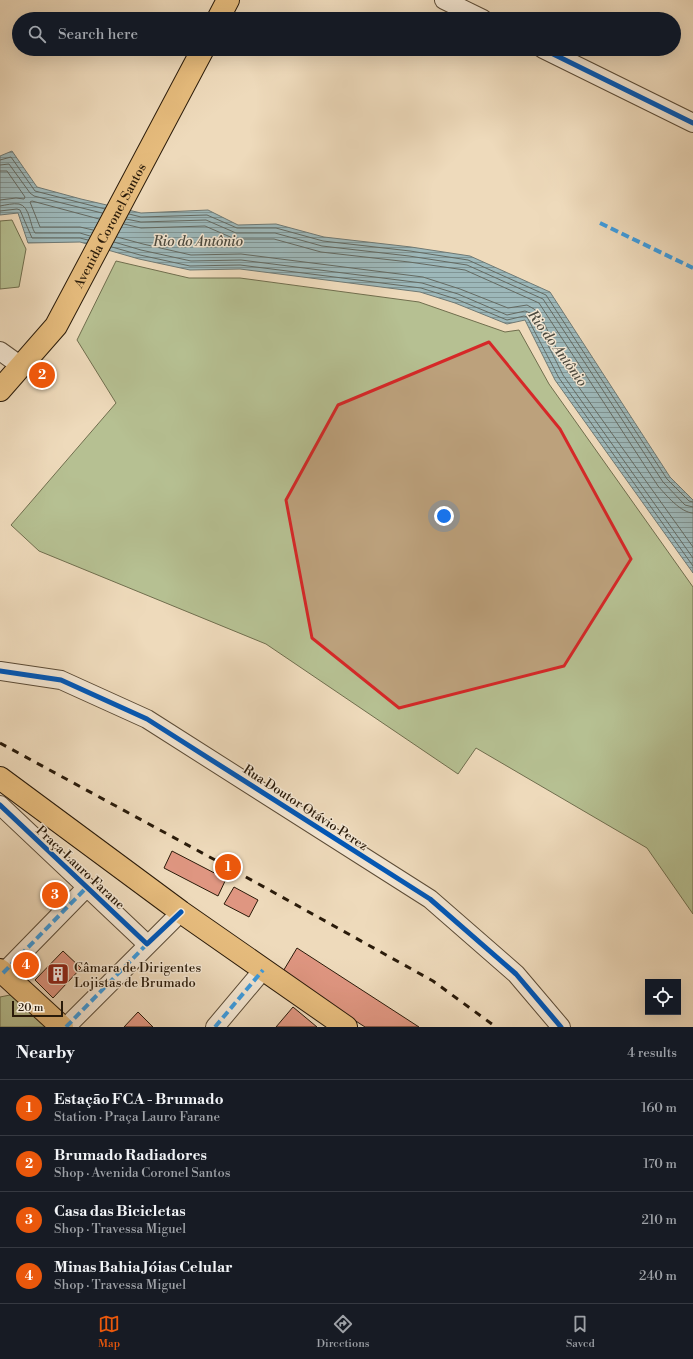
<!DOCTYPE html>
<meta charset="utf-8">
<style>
body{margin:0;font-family:"Libre Bodoni",serif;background:#242831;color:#f1f3f6}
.controls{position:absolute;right:12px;bottom:12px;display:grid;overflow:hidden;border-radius:0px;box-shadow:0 4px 16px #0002}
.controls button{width:36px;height:36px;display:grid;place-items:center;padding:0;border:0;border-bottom:1px solid #363941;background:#171b24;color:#f1f3f6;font:20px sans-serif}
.scale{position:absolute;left:12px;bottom:10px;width:51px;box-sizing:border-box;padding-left:4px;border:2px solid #2a1b0a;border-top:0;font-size:11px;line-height:14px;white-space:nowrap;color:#2a1b0a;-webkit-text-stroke:3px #f4e7d3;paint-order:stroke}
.you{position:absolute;left:444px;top:516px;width:14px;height:14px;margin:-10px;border:3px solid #fff;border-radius:50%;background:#1a73e8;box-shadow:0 0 0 6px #1a73e833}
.badge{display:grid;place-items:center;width:26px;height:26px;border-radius:50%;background:#ea580c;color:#fff;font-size:13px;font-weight:700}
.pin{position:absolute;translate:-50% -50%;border:2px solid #fff;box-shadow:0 1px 4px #0006}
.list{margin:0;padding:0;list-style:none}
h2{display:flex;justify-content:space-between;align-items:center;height:52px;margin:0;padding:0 16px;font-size:17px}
h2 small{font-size:13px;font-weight:400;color:#9ea1a6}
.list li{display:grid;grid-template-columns:26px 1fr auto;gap:12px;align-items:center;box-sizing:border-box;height:56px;padding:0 16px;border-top:1px solid #363941}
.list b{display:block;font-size:15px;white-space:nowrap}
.list p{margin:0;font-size:13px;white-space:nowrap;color:#9ea1a6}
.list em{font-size:13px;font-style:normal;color:#9ea1a6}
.icon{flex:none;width:22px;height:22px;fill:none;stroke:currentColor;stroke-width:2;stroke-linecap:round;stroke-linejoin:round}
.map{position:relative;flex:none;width:693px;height:1027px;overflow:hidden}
.search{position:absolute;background:#171b24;box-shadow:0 4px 16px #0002;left:12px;right:12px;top:12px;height:44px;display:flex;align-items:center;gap:10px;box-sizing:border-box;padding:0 14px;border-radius:22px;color:#9ea1a6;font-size:15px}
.sheet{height:276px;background:#171b24}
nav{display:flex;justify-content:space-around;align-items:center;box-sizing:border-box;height:56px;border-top:1px solid #363941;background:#171b24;font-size:11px;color:#9ea1a6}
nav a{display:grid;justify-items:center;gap:2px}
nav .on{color:#ea580c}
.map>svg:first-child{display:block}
</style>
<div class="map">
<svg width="693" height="1027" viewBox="0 0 693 1027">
<defs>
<pattern id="water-rules" width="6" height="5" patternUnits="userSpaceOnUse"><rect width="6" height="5" fill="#9db8ba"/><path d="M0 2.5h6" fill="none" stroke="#809595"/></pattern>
</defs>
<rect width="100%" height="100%" fill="#eedabb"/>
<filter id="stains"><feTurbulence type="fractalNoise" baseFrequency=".005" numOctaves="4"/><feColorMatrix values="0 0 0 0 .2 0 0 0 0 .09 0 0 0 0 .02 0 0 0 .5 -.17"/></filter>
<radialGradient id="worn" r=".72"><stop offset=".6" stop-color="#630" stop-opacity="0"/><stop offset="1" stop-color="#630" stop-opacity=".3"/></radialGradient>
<path fill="#b6c092" stroke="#706e4e" d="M 12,220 L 26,249 L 19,287 L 0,289 L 0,221 Z
M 116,261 L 189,278 L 240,278 L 419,302 L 505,332 L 519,330 L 549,384 L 693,587 L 693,914 L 647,848 L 476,748 L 458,774 L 266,644 L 39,551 L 11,525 L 116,403 L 77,340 Z
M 15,994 L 49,1027 L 0,1027 L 0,997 Z"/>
<path fill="url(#water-rules)" stroke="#6f7974" d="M 12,151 L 37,187 L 81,199 L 141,213 L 208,210 L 238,225 L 276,224 L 324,237 L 411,247 L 470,256 L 550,292 L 670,477 L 693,500 L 693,573 L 555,380 L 525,320 L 507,324 L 455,303 L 420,292 L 240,269 L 190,270 L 139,259 L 80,242 L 28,243 L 18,213 L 0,215 L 0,156 Z"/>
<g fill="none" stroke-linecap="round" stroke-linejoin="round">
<path stroke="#646a62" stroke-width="1" d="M 0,160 L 11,157 L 35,191 L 105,209
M 0,165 L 9,164 L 30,193 L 34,196 L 102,213
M 0,171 L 7,171 L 25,197 L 24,199 L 16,198 L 0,200
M 0,206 C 6,205 13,203 19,204 C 30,206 30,226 35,233 L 80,233 L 90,236
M 0,211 L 17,209 L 20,210 L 32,238 L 80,238 L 88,240
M 129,214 L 141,217 L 207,215 L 237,228 L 276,228 L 323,241 L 410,251 L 468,260 L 546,295 L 667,479 L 689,501 L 693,502
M 126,219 L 141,222 L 206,220 L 236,233 L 275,233 L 322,246 L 409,256 L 467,265 L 543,299 L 663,482 L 685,505 L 693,507
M 124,224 L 141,228 L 205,226 L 235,239 L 274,239 L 321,252 L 409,262 L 465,270 L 539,303 L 658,486 C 666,495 681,513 693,513
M 93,230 L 80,227 L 40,227 L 30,202 L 32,201 L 99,219
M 117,237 L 143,244 L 191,255 L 241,254 L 423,277 L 460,289 L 508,308 L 527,305 L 534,309 L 539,313 L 568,372 L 693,547
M 114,242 L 141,250 L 191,261 L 241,260 L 422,283 L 458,294 L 507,315 L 525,311 L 530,313 L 534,317 L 563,375 L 693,558
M 112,247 L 140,255 L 190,266 L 240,265 L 421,288 L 456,299 L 507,320 L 524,316 L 527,317 L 559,378 L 693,566"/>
</g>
<path fill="#df9681" stroke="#2a1b0a" d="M 132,49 L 147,49 L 144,55 Z
M 172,851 L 226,879 L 218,896 L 164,868 Z
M 234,887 L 258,900 L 249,917 L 224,904 Z
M 297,948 L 419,1027 L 365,1027 L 282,973 Z
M 63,951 L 81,968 L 53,998 L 35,980 Z
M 293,1007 L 317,1027 L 276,1027 Z
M 138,1012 L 153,1027 L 124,1027 Z"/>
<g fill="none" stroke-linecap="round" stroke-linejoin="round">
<g stroke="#5b4b36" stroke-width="20">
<path id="minor" d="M 444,0 L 483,19
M 543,49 L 693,123
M 0,351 L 21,366
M 0,671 L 61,680 L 147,719 L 430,899 L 516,974 L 561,1027
M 0,805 L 147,944
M 3,973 L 87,887
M 66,1027 L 181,912
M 215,1027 L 263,970"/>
</g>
<g stroke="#2a1b0a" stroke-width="24">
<g id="major">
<path d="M 218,19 L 228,0"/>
<path id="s1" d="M 0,390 L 56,326 L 203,49"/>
<path d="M 0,778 L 181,912 L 346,1027"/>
<path d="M 0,970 L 62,1027"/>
</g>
</g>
<use href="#minor" stroke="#f4e7d3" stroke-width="18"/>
<use href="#major" stroke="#e7bd7e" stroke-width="22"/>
<path stroke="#2a1b0a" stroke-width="3" stroke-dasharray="7 7" stroke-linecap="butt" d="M 0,743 L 228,867 L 433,981 L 496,1027"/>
<path stroke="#3d9bde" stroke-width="4" stroke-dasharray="8 4" stroke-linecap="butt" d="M 600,223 L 693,268
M 3,973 L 87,887
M 66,1027 L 147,944
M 215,1027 L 263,970"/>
<g stroke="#f4e7d3" stroke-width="8">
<path id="cycleway" d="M 543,49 L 693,123
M 0,671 L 61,680 L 147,719 L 430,899 L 516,974 L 561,1027
M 0,805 L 147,944 L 181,912"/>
</g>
<use href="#cycleway" stroke="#0057b8" stroke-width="5"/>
</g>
<path fill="#d62828" fill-opacity="0.2" stroke="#d62828" stroke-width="3" stroke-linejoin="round" d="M 489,342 L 560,429 L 631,559 L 564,666 L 399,708 L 312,638 L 286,500 L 338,405 Z"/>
<defs>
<g id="building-square" transform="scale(1.15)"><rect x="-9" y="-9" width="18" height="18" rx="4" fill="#8f2418" stroke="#f4e7d3"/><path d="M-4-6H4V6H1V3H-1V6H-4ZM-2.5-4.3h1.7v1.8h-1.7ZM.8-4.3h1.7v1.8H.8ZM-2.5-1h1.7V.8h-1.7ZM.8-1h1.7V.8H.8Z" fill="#fff"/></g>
</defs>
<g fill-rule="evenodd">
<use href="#building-square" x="58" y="974"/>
</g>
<g text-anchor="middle" stroke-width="3" stroke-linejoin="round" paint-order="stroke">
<g font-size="13" fill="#2a1b0a" stroke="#f4e7d3">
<text dy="5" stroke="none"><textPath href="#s1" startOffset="199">Avenida Coronel Santos</textPath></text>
<text transform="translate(306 807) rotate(33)" y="5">Rua Doutor Otávio Perez</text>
<text transform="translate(81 867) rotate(43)" y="5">Praça Lauro Farane</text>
</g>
<g font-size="13" fill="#2a1b0a" stroke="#f4e7d3" text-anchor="start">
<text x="74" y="972">Câmara de Dirigentes<tspan x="74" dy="15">Lojistas de Brumado</tspan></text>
</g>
<g font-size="14" font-style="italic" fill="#4c4a3f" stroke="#f4e7d3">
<text x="198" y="246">Rio do Antônio</text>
<text transform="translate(558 348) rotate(54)" y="5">Rio do Antônio</text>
</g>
</g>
<rect width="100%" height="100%" filter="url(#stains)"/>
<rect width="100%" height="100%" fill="url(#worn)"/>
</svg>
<div class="controls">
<button><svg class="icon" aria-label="locate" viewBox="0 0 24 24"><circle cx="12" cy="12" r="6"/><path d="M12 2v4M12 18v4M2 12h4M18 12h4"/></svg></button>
</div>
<div class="scale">20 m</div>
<div class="you"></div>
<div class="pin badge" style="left:228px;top:867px">1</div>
<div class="pin badge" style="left:42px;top:375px">2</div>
<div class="pin badge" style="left:55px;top:895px">3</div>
<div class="pin badge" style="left:26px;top:965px">4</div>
<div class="search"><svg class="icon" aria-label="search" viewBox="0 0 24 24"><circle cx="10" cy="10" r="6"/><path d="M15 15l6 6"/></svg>Search here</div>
</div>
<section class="sheet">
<h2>Nearby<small>4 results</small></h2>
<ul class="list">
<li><span class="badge">1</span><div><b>Estação FCA - Brumado</b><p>Station · Praça Lauro Farane</p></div><em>160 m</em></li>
<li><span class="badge">2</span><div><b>Brumado Radiadores</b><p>Shop · Avenida Coronel Santos</p></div><em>170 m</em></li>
<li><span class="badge">3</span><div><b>Casa das Bicicletas</b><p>Shop · Travessa Miguel</p></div><em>210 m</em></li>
<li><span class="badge">4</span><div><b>Minas Bahia Jóias Celular</b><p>Shop · Travessa Miguel</p></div><em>240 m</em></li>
</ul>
</section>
<nav>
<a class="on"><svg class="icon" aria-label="map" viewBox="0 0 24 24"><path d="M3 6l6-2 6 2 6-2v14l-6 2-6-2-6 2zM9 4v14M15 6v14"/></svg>Map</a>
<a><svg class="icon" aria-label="directions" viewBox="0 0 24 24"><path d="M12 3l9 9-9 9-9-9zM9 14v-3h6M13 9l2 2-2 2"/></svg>Directions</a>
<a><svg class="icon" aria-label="saved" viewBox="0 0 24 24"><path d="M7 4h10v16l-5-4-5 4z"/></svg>Saved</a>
</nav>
